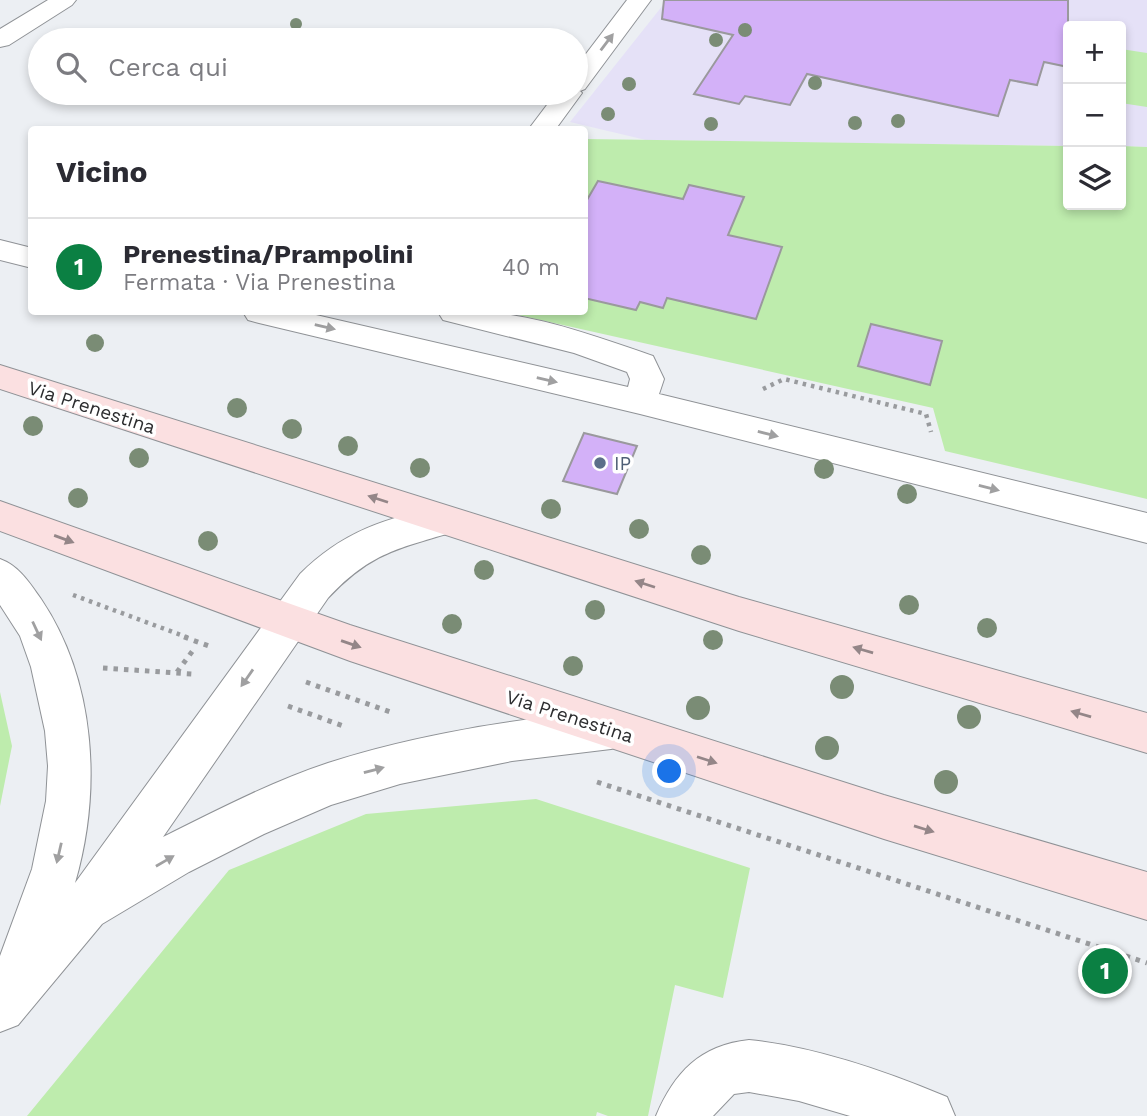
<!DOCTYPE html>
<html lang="it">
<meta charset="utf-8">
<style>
body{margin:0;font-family:"Work Sans",sans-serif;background:#f2f2f3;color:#2b2b33}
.controls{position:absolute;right:21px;top:21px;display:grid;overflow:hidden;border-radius:7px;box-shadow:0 4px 10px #0003}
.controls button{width:63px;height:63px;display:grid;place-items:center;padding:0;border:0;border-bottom:2px solid #e1e1e2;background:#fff;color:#2b2b33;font:35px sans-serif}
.you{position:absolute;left:670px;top:772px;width:24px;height:24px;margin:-18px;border:5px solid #fff;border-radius:50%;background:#1a73e8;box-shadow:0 0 0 10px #1a73e833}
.badge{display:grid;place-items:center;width:46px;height:46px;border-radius:50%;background:#0b8043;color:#fff;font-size:23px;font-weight:700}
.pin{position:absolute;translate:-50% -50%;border:4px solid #fff;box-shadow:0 2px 7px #0006}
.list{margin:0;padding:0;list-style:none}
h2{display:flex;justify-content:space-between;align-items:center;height:91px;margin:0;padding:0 28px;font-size:30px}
h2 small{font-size:23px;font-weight:400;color:#7c7c81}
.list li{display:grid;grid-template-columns:46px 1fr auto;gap:21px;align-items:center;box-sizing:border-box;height:98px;padding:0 28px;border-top:2px solid #e1e1e2}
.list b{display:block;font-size:26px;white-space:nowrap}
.list p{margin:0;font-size:23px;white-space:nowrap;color:#7c7c81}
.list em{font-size:23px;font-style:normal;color:#7c7c81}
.icon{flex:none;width:38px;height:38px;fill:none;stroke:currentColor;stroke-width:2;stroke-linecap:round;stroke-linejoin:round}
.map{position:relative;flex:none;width:1147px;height:1116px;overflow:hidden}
.search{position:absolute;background:#fff;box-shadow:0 4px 10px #0003;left:28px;top:28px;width:560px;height:77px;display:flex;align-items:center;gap:18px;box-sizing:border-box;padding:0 24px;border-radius:38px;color:#7c7c81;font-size:26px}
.panel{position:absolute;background:#fff;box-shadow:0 4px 10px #0003;left:28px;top:126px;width:560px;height:189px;border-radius:7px}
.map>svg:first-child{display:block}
</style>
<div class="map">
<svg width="1147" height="1116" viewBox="0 0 1147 1116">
<rect width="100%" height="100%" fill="#eceff3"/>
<path fill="#e5e1f7" d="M 667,0 L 1147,0 L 1147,147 L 1121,146 L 1121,26 L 1068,26 L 1068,146 L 646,140 L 570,122 Z"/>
<path fill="#beecad" d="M 1121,49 L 1147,53 L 1147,107 L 1121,103 Z
M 585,139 L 1068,146 L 1068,205 L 1121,205 L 1121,146 L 1147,147 L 1147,499 L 945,451 L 933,408 L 505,312 L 584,312 Z
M 0,692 L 12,746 L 0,806 Z
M 536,799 L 750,868 L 723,998 L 675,985 L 648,1116 L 608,1116 L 597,1112 L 596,1116 L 27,1116 L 229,870 L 366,814 Z"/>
<path fill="#d3b1f8" stroke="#9a999d" stroke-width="2" d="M 664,0 L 1068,0 L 1068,67 L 1044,62 L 1037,85 L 1010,80 L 998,116 L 807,74 L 790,105 L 745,96 L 739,104 L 694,94 L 733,35 L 662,19 Z
M 598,181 L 683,199 L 689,185 L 744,197 L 728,235 L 782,247 L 756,319 L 667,298 L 663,308 L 640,302 L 636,310 L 584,298 L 584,205 Z
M 871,324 L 942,341 L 930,385 L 858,366 Z
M 584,433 L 637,446 L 617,494 L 563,481 Z"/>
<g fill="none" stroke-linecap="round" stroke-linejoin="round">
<g stroke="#8f9296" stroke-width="2">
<path id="minor" d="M 48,0 L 76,0 L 72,5 L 9,45 L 0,47 L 0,29 Z
M 627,0 L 651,0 L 585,89 L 580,91 L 582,93 L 555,130 L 528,130 L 556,93 L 576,93 L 576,67 Z
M 0,240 L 32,248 L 32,268 L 0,260 Z
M 243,312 L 303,312 L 628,387 L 630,379 L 627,372 L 574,353 L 443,320 L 438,312 C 511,305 584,332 653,356 L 664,379 L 659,394 L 1147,513 L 1147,543 L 640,414 L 259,323 L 248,320 Z
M 443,505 L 456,509 L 462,520 L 456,531 C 399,549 372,551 328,598 L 163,837 C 217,810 271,782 328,763 C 420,733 515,720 611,709 L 626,715 L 633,729 L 626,743 L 611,749 L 512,761 L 400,784 L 331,805 L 264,834 L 189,872 L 102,924 L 18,1025 L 0,1032 L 0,956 L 32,869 L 46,801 L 48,766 L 45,731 L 31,667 L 20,636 L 0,605 L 0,559 C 19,566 29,582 41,599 C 96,681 102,790 75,883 L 300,574 C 343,531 385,519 443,505 Z
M 749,1040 C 816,1047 885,1071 947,1097 L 955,1116 L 850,1116 L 799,1101 L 749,1092 L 734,1094 L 713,1116 L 656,1116 C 674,1073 700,1045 749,1040 Z"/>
</g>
<g stroke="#8f9296" stroke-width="2">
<path id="secondary" d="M 0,365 L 739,597 L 1147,713 L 1147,753 L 739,631 L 0,389 Z
M 0,501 L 350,625 L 884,795 L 1147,872 L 1147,920 L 884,839 L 350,661 L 0,531 Z"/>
</g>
<path stroke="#999b9e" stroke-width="4.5" stroke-dasharray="3.5 5" stroke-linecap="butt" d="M 763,389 L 784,379 L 926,414 L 931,432
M 73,595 L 189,638"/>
<path stroke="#999b9e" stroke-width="5" stroke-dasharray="4.5 6" stroke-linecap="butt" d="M 184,637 L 212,647
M 103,668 L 192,674
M 177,672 L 194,649
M 306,682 L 393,713
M 288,706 L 346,727
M 597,782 L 1147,963"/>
<use href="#minor" fill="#fff" fill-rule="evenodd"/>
<use href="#secondary" fill="#fbe0e1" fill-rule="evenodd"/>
</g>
<g fill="#7a8c75">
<circle cx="296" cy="24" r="6"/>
<circle cx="745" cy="30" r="7"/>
<circle cx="716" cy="40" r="7"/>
<circle cx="815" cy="83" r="7"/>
<circle cx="629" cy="84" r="7"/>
<circle cx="608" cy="114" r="7"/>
<circle cx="898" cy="121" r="7"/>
<circle cx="855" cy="123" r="7"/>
<circle cx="711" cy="124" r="7"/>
<circle cx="95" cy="343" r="9"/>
<circle cx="237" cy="408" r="10"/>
<circle cx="33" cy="426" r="10"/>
<circle cx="292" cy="429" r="10"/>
<circle cx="348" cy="446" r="10"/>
<circle cx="139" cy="458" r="10"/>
<circle cx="420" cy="468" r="10"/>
<circle cx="824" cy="469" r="10"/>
<circle cx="907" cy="494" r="10"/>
<circle cx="78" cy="498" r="10"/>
<circle cx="551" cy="509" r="10"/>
<circle cx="639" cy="529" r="10"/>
<circle cx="208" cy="541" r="10"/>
<circle cx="701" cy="555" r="10"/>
<circle cx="484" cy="570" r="10"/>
<circle cx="909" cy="605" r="10"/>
<circle cx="595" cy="610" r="10"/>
<circle cx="452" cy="624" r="10"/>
<circle cx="987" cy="628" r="10"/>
<circle cx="713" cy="640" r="10"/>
<circle cx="573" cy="666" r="10"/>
<circle cx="842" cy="687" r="12"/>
<circle cx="698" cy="708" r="12"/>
<circle cx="969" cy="717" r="12"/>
<circle cx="827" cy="748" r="12"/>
<circle cx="946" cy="782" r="12"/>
</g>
<defs><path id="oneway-solid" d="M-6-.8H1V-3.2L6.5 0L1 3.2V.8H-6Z" transform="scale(1.75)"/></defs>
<g fill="#a0a0a1">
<use href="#oneway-solid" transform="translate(607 42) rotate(-53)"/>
<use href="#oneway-solid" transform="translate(325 327) rotate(13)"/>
<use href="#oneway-solid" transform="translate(547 380) rotate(13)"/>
<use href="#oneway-solid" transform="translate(768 434) rotate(14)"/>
<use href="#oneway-solid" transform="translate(989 488) rotate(14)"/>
<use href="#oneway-solid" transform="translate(37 631) rotate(65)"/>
<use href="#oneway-solid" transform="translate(247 678) rotate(125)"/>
<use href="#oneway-solid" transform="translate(374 770) rotate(-15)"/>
<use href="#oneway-solid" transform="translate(59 853) rotate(103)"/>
<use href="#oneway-solid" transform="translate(165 861) rotate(-30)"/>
</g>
<g fill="#948688">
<use href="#oneway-solid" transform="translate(378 499) rotate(-162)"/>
<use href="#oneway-solid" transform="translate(64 539) rotate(20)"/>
<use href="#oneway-solid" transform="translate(645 584) rotate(-162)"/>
<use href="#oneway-solid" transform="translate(351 644) rotate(19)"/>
<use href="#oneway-solid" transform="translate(863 650) rotate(-164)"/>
<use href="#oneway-solid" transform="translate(1081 714) rotate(-164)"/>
<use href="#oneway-solid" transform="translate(707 760) rotate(18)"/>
<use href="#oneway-solid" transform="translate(924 829) rotate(17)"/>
</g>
<circle fill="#5c6f8a" stroke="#fff" stroke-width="2.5" cx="600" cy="463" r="7"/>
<g text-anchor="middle" stroke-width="7" stroke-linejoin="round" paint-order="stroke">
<g font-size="19" fill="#2c2d2f" stroke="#fff">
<text transform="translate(92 407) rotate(18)" y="7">Via Prenestina</text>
<text transform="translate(570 716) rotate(18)" y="7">Via Prenestina</text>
</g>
<g font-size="19" fill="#4e5e75" stroke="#fff" text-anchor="start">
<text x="614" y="470">IP</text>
</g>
</g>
</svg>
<div class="controls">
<button>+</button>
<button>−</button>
<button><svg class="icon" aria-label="layers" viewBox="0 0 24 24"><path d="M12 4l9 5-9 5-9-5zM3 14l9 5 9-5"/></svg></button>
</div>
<div class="you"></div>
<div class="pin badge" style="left:1105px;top:971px">1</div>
<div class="search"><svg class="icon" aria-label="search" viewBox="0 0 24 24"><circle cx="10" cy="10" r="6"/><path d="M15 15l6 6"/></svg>Cerca qui</div>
<section class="panel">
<h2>Vicino<small></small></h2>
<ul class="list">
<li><span class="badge">1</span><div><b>Prenestina/Prampolini</b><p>Fermata · Via Prenestina</p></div><em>40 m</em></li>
</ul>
</section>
</div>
